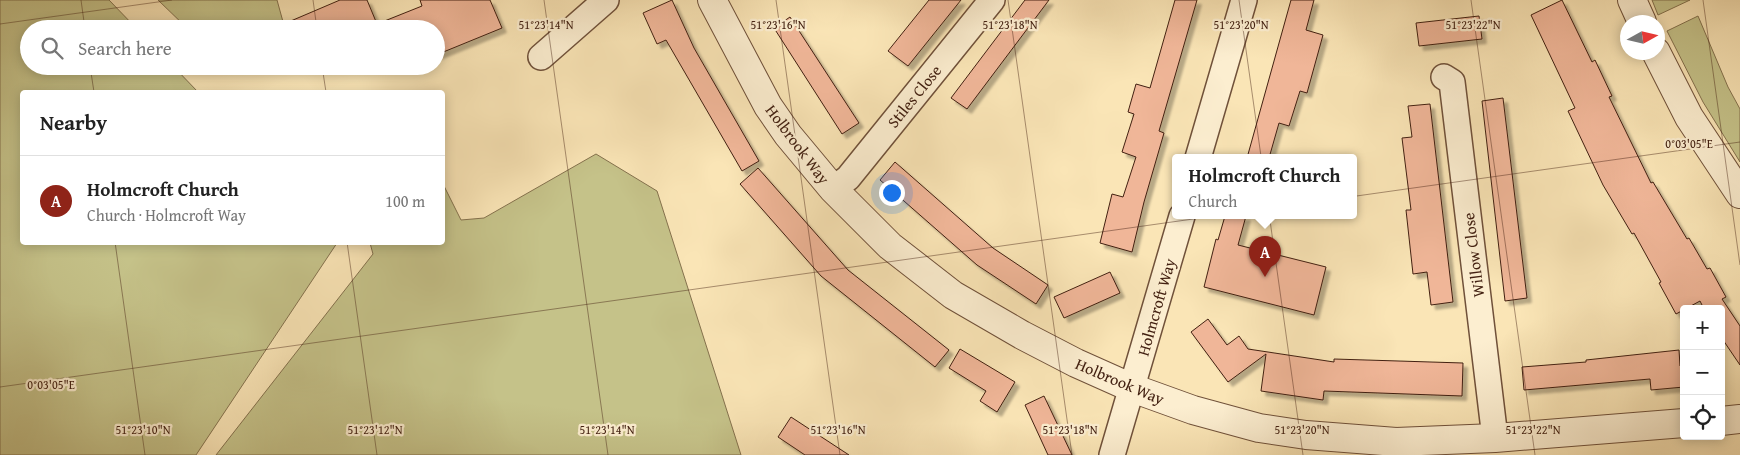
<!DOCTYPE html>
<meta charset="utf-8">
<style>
body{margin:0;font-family:"Gentium Book Plus",serif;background:#f6f6f6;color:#222}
.controls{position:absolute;right:15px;bottom:15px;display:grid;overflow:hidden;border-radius:5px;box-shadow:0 2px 12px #0003}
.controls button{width:45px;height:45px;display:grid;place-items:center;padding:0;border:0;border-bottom:1px solid #e0e0e0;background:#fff;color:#222;font:25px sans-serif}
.compass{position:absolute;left:1620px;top:15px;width:45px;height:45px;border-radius:50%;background:#fff;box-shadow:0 2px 12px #0003;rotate:82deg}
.you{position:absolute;left:891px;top:192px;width:18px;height:18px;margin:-12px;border:4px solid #fff;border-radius:50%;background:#1a73e8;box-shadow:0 0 0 8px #1a73e833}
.badge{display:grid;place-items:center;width:32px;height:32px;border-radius:50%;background:#8f2418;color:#fff;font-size:16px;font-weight:700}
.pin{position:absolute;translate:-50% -41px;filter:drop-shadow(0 1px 2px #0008)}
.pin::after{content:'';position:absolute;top:26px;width:18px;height:15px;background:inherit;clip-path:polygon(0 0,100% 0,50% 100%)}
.popup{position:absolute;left:1172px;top:154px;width:185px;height:65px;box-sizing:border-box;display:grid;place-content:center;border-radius:5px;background:#fff;filter:drop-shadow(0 1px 4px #0005);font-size:16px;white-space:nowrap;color:#767676}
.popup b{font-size:19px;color:#222}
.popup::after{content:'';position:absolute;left:50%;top:100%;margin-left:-10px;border:10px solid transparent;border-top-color:#fff}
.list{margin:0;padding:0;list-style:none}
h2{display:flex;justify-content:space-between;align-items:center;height:65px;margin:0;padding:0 20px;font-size:21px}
h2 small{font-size:16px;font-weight:400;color:#767676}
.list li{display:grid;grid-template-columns:32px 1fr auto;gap:15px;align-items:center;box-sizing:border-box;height:90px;padding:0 20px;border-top:1px solid #e0e0e0}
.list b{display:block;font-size:19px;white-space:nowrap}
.list p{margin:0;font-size:16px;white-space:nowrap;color:#767676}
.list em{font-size:16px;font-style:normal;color:#767676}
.icon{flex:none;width:28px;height:28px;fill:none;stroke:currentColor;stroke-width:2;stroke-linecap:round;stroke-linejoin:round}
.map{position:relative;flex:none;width:1740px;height:455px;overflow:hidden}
.search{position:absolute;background:#fff;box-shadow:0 2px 12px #0003;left:20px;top:20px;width:425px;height:55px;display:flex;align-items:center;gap:12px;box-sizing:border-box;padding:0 18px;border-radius:28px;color:#767676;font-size:19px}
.panel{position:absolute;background:#fff;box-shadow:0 2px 12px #0003;left:20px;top:90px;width:425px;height:155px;border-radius:5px}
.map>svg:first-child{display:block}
</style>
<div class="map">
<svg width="1740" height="455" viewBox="0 0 1740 455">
<defs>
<filter id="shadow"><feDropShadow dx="4.5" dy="4.5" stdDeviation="1" flood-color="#0004"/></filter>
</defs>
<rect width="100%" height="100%" fill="#fae5b6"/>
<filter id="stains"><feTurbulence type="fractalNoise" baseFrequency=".004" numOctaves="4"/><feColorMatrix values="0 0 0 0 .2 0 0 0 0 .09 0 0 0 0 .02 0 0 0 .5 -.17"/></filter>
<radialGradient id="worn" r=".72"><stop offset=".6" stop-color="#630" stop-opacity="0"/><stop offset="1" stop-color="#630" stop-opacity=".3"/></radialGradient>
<path fill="#c5c289" stroke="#84714d" d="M 0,0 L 109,0 L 137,29 L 29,29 L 29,66 L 173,66 L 198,92 L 22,92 L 22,242 L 337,243 L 196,455 L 0,455 Z
M 158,0 L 277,0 L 285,29 L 188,29 Z
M 1652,0 L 1690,0 L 1658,15 Z
M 1698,16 L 1728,87 L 1740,109 L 1740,162 L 1703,102 L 1667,31 Z
M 596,154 L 657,191 L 741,455 L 216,455 L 373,254 L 370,243 L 442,242 L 443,184 L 461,220 L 484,218 Z"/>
<path fill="#f0b698" stroke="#422011" filter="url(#shadow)" d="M 340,0 L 367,0 L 377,24 L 422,6 L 420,0 L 490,0 L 502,28 L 436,55 L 436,29 L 272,29 Z
M 672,0 L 694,48 L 759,161 L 742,171 L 666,40 L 657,44 L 643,13 Z
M 929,0 L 961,0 L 908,66 L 888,51 Z
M 1025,0 L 1049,0 L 967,109 L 951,98 Z
M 1175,0 L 1197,0 L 1159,131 L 1164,133 L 1144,202 L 1132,252 L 1100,243 L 1112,194 L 1123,197 L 1136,157 L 1122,152 L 1134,114 L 1128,112 L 1136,84 L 1150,88 Z
M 1291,0 L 1314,0 L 1306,30 L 1323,35 L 1307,93 L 1300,91 L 1289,126 L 1279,123 L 1269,158 L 1247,158 Z
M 1562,0 L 1592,62 L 1595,60 L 1612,96 L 1609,97 L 1651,183 L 1653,182 L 1687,239 L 1689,238 L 1707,269 L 1710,268 L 1726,297 L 1722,299 L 1740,326 L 1740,365 L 1721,337 L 1721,309 L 1704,309 L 1700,301 L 1676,314 L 1659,283 L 1661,282 L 1634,233 L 1632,234 L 1603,185 L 1594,166 L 1568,111 L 1575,108 L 1531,15 Z
M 1479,16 L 1482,39 L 1419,46 L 1416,23 Z
M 790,17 L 859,123 L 842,134 L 774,28 Z
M 1503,98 L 1527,298 L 1505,301 L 1482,101 Z
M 1430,104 L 1453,302 L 1431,305 L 1427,272 L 1413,274 L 1406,210 L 1411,210 L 1402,138 L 1412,137 L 1408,106 Z
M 895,162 L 993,248 L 1048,285 L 1036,304 L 977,265 L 880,180 Z
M 758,168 L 848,270 L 949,350 L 935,367 L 821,276 L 740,184 Z
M 1225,216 L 1246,216 L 1238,245 L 1326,267 L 1314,315 L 1204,287 L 1216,239 L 1218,240 Z
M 1110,272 L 1120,293 L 1064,318 L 1054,297 Z
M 1208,319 L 1227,345 L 1239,336 L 1248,349 L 1334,362 L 1334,359 L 1463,363 L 1462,396 L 1324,391 L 1323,400 L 1261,391 L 1266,354 L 1228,382 L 1191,332 Z
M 960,349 L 1015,382 L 997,412 L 980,401 L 986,391 L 949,368 Z
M 1679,350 L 1680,366 L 1684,365 L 1684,387 L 1651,390 L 1650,379 L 1524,390 L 1522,367 L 1586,362 L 1586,360 Z
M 1044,396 L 1072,455 L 1048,455 L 1025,405 Z
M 791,417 L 849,455 L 805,455 L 778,437 Z"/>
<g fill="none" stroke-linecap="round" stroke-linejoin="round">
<g stroke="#70513a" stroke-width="28">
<path id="minor" d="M 541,57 L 606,0
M 1444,77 L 1452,82 L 1495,438
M 1198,158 L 1244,0
M 833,189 L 848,178 L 992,0
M 1112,455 L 1182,216"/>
</g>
<g stroke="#70513a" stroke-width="30">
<path id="tertiary" d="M 712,0 L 768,106 L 788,135 L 833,189 L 890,246 L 953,295 L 1022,335 L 1076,363 L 1132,388 L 1193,410 L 1259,428 L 1306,435 L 1396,442 L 1495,438 L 1684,423
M 1632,0 L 1642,22
M 1656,52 L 1689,117 L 1740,194
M 1721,421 L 1740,419"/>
</g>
<use href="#minor" stroke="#fceed0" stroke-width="25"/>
<use href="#tertiary" stroke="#fceed0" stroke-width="28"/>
</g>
<path fill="none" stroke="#422011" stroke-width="1" stroke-opacity="0.45" d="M 81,0 L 85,29M 313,0 L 317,29M 544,0 L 608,455M 776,0 L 840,455M 1008,0 L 1072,455M 1239,0 L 1303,455M 1471,0 L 1535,455M 1703,0 L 1740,265M 0,24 L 172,0M 90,66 L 94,92M 322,66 L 326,92M 115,242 L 145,455M 347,242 L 377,455M 0,387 L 1740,142"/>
<g text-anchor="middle" stroke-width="4.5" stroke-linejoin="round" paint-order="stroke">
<g font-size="16" fill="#422011" stroke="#fceed0">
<text transform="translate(914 96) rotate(-51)" y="6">Stiles Close</text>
<text transform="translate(798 144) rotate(53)" y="6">Holbrook Way</text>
<text transform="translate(1473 255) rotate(-97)" y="6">Willow Close</text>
<text transform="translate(1156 307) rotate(-74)" y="6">Holmcroft Way</text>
<text transform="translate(1120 381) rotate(23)" y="6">Holbrook Way</text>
</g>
</g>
<g font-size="12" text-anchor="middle" fill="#422011" stroke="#fceed0" stroke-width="4.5" stroke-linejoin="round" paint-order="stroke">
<text x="546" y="29">51°23'14"N</text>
<text x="778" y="29">51°23'16"N</text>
<text x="1010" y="29">51°23'18"N</text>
<text x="1241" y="29">51°23'20"N</text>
<text x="1473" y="29">51°23'22"N</text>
<text x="1689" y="148">0°03'05"E</text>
<text x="51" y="389">0°03'05"E</text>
<text x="143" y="434">51°23'10"N</text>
<text x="375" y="434">51°23'12"N</text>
<text x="607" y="434">51°23'14"N</text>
<text x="838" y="434">51°23'16"N</text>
<text x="1070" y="434">51°23'18"N</text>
<text x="1302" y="434">51°23'20"N</text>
<text x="1533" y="434">51°23'22"N</text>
</g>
<rect width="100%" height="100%" filter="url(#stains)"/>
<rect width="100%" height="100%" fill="url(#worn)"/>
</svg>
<div class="controls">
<button>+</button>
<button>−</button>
<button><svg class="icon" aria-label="locate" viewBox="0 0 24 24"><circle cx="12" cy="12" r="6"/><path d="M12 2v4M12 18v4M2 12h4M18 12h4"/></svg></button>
</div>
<svg class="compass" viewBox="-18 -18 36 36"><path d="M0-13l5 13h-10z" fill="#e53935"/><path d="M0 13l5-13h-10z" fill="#767676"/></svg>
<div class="you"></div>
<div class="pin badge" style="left:1265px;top:277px">A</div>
<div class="popup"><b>Holmcroft Church</b>Church</div>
<div class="search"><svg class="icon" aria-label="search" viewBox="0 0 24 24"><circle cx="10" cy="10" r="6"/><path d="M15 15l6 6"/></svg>Search here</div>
<section class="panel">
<h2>Nearby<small></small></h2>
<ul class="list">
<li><span class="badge">A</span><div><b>Holmcroft Church</b><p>Church · Holmcroft Way</p></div><em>100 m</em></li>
</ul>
</section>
</div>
